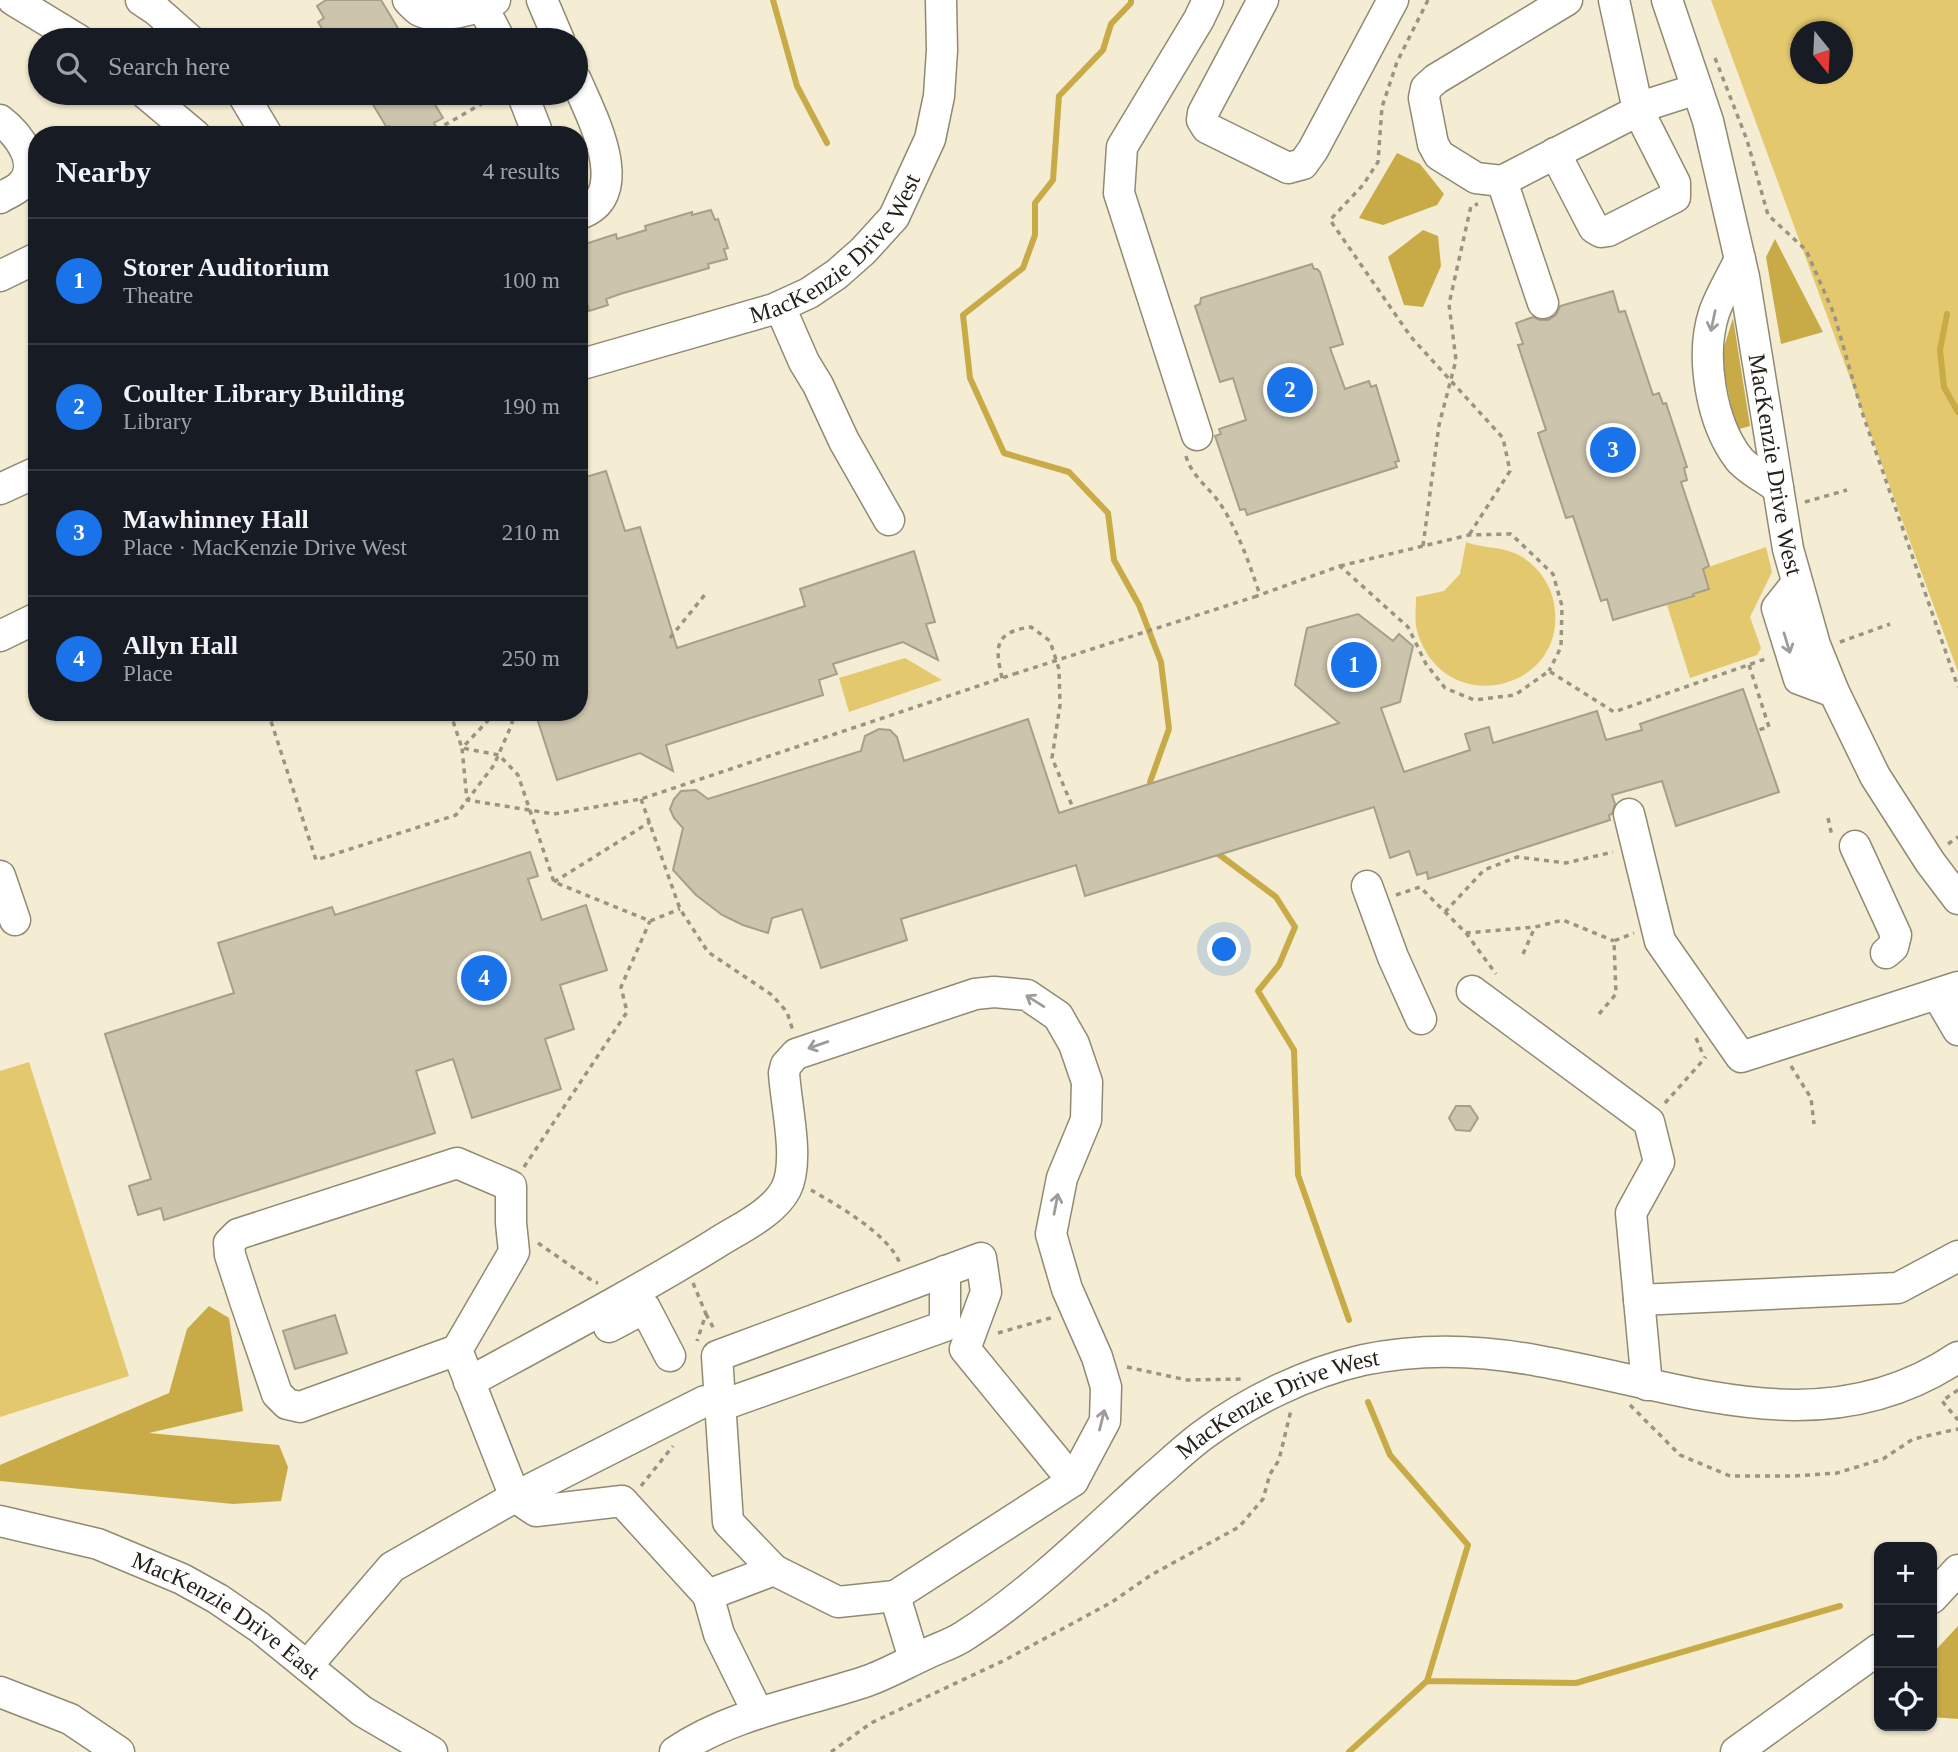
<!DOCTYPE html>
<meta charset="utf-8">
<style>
body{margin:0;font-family:Georgia,serif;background:#242831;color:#f1f3f6}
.controls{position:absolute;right:21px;bottom:21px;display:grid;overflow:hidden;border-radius:14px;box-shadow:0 2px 5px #0004}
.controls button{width:63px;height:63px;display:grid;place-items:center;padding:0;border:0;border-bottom:2px solid #363941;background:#171b24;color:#f1f3f6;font:35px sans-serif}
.compass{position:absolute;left:1790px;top:21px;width:63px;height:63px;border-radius:50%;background:#171b24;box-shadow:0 2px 5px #0004;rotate:162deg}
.you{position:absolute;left:1225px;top:950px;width:24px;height:24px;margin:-18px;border:5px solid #fff;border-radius:50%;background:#1a73e8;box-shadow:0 0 0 10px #1a73e833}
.badge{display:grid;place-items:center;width:46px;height:46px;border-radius:50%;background:#1a73e8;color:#fff;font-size:23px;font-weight:700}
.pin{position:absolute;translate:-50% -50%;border:4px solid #fff;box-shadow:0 2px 7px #0006}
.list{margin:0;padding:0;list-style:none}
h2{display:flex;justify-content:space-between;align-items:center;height:91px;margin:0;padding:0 28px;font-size:30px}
h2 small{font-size:23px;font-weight:400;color:#9ea1a6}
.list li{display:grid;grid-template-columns:46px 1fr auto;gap:21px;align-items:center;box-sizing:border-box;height:126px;padding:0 28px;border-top:2px solid #363941}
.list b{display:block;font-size:26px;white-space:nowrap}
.list p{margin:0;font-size:23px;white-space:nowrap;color:#9ea1a6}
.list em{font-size:23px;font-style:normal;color:#9ea1a6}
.icon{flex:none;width:38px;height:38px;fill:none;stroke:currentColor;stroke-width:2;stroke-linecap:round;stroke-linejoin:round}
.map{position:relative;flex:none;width:1958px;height:1752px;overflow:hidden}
.search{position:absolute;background:#171b24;box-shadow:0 2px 5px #0004;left:28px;top:28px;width:560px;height:77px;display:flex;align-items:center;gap:18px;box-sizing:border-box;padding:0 24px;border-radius:38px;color:#9ea1a6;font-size:26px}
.panel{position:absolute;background:#171b24;box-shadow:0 2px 5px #0004;left:28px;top:126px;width:560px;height:595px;border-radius:28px}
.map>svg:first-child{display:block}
</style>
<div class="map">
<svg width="1958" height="1752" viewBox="0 0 1958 1752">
<rect width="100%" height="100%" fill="#f4ecd3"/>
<path fill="#e4c86e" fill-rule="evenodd" d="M 1711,0 L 1958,0 L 1958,672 ZM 1800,32 L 1842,32 L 1842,74 L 1800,74 Z
M 1466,542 C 1484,549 1505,546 1522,557 C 1537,566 1549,582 1553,599 C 1574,689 1446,722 1418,634 C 1414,623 1416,609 1416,597 L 1444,591 L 1460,574 Z
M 1766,547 L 1772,572 L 1750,617 L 1761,648 L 1757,655 L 1690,678 L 1667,605 L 1709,589 L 1703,569 Z
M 905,658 L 942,680 L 849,712 L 839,678 Z
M 29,1062 L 129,1376 L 0,1417 L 0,1071 Z"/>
<path fill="#c8aa47" d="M 1397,153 L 1420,164 L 1444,194 L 1437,205 L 1383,225 L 1359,218 Z
M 1423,230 L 1438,236 L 1441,266 L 1423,307 L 1404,305 L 1388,257 Z
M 1775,239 L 1823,332 L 1781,344 L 1766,257 Z
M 1733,318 L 1750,426 L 1736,430 L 1721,357 Z
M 209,1306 L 229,1318 L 243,1411 L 149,1433 L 279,1445 L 288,1467 L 281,1501 L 233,1504 L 0,1481 L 0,1465 L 169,1393 L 187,1329 Z
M 1958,1626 L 1958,1719 L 1932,1717 L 1932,1654 Z"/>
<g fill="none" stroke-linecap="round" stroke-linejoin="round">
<path stroke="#c8aa47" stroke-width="6" d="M 773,0 L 797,86 L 827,143
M 1131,0 L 1131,3 L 1111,24 L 1103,50 L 1059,96 L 1053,180 L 1035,203 L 1035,235 L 1023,268 L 963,315 L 970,378 L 1004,453 L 1069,472 L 1108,513 L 1114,560 L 1139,605 L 1161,662 L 1169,729 L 1150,782 L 1156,790
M 1947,314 L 1940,350 L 1944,387 L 1958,412
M 1213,850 L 1276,897 L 1295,927 L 1279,965 L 1258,991 L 1294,1050 L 1298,1175 L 1349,1320
M 1427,1681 L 1576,1683 L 1840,1606
M 1349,1752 L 1427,1681 L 1468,1545 L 1390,1455 L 1368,1402"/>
</g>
<path fill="#ccc4ac" stroke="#a79f87" stroke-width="2" d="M 326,0 L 381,0 L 399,30 L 381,40 L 329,40 L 318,22 L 324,18 L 317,6 Z
M 366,93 L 428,93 L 443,118 L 434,123 L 436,127 L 423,135 L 394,135 L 389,126 L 387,128 Z
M 711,210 L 715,220 L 718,219 L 728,248 L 724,249 L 727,259 L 708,264 L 709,268 L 620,294 L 606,299 L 608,305 L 589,311 L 588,306 L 579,308 L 579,246 L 616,234 L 617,239 L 646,230 L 645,226 L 692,212 L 692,215 Z
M 1312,264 L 1314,269 L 1317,269 L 1320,272 L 1343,344 L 1330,348 L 1345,389 L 1369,381 L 1371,387 L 1376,385 L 1399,461 L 1395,462 L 1397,467 L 1247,515 L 1245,509 L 1240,510 L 1215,436 L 1221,434 L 1219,429 L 1246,420 L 1233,378 L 1220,382 L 1195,306 L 1200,304 L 1201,298 Z
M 1613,291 L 1619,312 L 1625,311 L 1653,395 L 1659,393 L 1663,404 L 1666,403 L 1687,467 L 1684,468 L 1687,480 L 1681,482 L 1709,566 L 1703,569 L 1709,589 L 1693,594 L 1694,596 L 1613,620 L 1607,599 L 1601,601 L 1573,516 L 1566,518 L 1538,433 L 1546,430 L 1518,345 L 1523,344 L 1516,323 L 1533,317 L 1540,320 L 1548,320 L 1556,315 L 1560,306 Z
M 606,471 L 625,531 L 640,527 L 677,648 L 805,606 L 800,589 L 914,551 L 935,622 L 926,624 L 938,660 L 903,642 L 833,664 L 837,674 L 819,680 L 823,695 L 666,745 L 673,771 L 640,753 L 557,780 L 535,712 L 579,712 L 579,479 Z
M 1358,614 L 1393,641 L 1399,634 L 1413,646 L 1400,702 L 1381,708 L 1404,772 L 1470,750 L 1465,734 L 1489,727 L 1493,743 L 1597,711 L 1606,740 L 1642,730 L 1640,724 L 1743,689 L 1779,792 L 1676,826 L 1662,781 L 1612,795 L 1615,804 L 1612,814 L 1609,815 L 1610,820 L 1428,879 L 1427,872 L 1417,875 L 1409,851 L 1390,858 L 1374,807 L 1085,896 L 1076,865 L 901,919 L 907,940 L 821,968 L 802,909 L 772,918 L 768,933 L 743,925 L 722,915 L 696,895 L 673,870 L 683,828 L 674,818 L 670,809 L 674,799 L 681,791 L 696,790 L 708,799 L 861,751 L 865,736 L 879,729 L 890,730 L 897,737 L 904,761 L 1028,719 L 1059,813 L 1339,723 L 1295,685 L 1307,628 Z
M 530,852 L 538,876 L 528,879 L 542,920 L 586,905 L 607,970 L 560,985 L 574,1029 L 545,1039 L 561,1089 L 472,1118 L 453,1059 L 416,1071 L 435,1133 L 164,1220 L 161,1208 L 138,1215 L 129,1186 L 151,1179 L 105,1034 L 234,993 L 218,943 L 332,907 L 335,915 Z
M 1456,1106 L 1470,1106 L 1478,1118 L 1470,1131 L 1456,1130 L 1449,1118 Z
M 335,1315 L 347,1353 L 295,1369 L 283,1331 Z"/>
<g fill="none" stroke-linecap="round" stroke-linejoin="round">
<g stroke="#918a73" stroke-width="33">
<g id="minor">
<path d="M 13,0 L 79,40"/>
<path d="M 141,0 L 156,10 L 190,40"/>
<path d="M 408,0 C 411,3 416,9 420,11 C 439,20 478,9 495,0"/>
<path d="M 479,0 L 500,40"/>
<path d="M 542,0 L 559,40"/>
<path d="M 1263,0 L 1203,113 L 1202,120 L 1207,128 L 1288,168 L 1303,164 L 1313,150 L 1393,0"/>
<path id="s1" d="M 1667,0 L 1708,121 L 1744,277 L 1788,549 L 1815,645 L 1834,692 L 1875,776 L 1930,862 L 1958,899"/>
<path d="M 576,80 C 591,115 635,196 579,214"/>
<path d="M 145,93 L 195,135"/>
<path d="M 242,93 L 267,135"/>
<path d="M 522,93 L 536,129 L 535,135"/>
<path d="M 0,120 C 18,134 43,165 20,186 C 15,191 6,194 0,198"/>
<path d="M 1555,153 L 1594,228 L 1601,232 L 1608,231 L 1675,197 L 1675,183 L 1638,110 L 1614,0"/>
<path d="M 1502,181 L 1476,178 L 1439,155 L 1433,144 L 1424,98 L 1426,88 L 1436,79 L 1567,0"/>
<path d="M 1740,259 C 1732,276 1720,295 1714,313 C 1700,356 1711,423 1739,459 C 1748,470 1766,479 1778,488"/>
<path d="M 0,276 L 37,258"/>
<path d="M 1543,303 L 1502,181 L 1653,103 L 1697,89"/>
<path d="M 780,307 L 804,362 L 818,385 L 844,441 L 889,520"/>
<path id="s2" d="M 579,365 L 774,309 L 809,293 L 837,274 L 863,251 L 894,217 L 930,139 L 939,96 L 942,50 L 941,0"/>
<path d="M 1197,435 L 1119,193 L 1122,147 L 1199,19 L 1208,0"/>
<path d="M 0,489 L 37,472"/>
<path d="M 1797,583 L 1777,608 L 1799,679 L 1834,692"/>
<path d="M 0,636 L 37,618"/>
<path d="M 1629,814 L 1660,941 L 1741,1057 L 1958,987"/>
<path d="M 1855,846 L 1896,935 L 1893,947 L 1886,953"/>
<path d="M 0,876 L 15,920"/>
<path d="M 1367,886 L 1393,957 L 1421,1019"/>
<path d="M 1472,991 L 1649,1122 L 1659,1162 L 1631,1213 L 1647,1385"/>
<path d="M 1937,994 L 1958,1030"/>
<path d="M 1639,1300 L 1898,1288 L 1958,1256"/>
<path d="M 609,1327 L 645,1308 L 670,1356"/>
<path d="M 457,1350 L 300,1407 L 287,1404 L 277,1394 L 246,1304 L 230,1255 L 229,1243 L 238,1234 L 457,1163 L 511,1186 L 511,1223 L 514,1252 L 457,1350 L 515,1497 L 705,1401 L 720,1406 L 945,1326 L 945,1271"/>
<path d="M 469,1382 C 552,1337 635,1293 715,1244 C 738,1229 773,1214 786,1189 C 800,1161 786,1106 784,1073 L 786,1065 L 796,1054 L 975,994 L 994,992 L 1027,995 L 1058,1016 L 1074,1044 L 1087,1082 L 1086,1120 L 1062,1178 L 1051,1234 L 1067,1289 L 1097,1357 L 1106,1387 L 1105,1421 L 1073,1481 L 895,1596 L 914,1659"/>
<path id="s3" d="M 0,1521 L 98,1544 L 182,1579 L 218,1599 L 259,1627 L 362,1711 L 432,1752"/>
<path d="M 774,1570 L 728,1522 L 717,1356 L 981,1258 L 986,1292 L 965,1349 L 1073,1481"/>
<path d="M 708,1595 L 719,1634 L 758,1713"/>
<path d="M 1932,1598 L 1958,1570"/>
<path d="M 307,1666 L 392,1567 L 515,1497 L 536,1511 L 622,1501 L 708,1595 L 774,1570 L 838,1602 L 895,1596"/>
<path d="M 0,1692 L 70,1719 L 119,1752"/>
<path id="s4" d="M 675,1752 C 733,1713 802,1703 867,1681 C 887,1674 906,1663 926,1654 C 938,1648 952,1644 964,1636 C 1029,1595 1092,1533 1149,1481 C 1167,1466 1184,1449 1203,1435 C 1249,1401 1306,1373 1363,1360 C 1420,1348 1482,1350 1539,1361 C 1683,1386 1823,1448 1958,1357"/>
<path d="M 1736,1752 L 1879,1649"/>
</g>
</g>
<path stroke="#9a9482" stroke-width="3.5" stroke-dasharray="5 5" stroke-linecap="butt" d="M 1428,0 L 1397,62 L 1382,107 L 1378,162 L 1363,185 L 1330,220 L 1411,337 L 1503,438 L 1510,471 L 1469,535
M 1715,58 L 1747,140 L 1768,215 L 1806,250 L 1834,314 L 1862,412 L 1958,687
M 427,135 L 499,94
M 1186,456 C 1191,476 1210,488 1221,505 C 1239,533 1249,563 1260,595
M 1805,502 L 1847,490
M 1423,546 L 1439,425 L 1456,360 L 1449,304 L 1471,206 L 1478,204
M 1340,566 L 1469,535 L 1511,534 L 1553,574 L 1562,606 L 1561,647 L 1549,671
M 1254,597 L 1340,566 L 1408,627 L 1426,664 L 1445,688 L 1474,700 L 1515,695 L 1549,671 L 1614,712 L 1768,658
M 670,638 L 707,592
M 1840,642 L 1890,624
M 1749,665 L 1769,727 L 1758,730
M 1002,678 C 995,647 994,632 1031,627 L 1050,641 L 1059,669 L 1060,705 L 1052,758 L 1073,808
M 268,712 L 316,860 L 456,815 L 494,765 L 511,726 L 515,712
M 450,712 L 462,748 L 499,755 L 518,775 L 554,882 L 650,921 L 680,909
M 496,712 L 462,748 L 467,800 L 554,814 L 641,799 L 1014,674
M 641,799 L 680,909 L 708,952 L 772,995 L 787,1012 L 793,1031
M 1828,818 L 1832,836
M 1948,844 L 1958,837
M 554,882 L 650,822
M 1396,895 L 1420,887 L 1466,933 L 1535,927
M 1445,912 L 1484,870 L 1517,857 L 1566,863 L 1613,852
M 1466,933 L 1496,974
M 1523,954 L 1535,927 L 1563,920 L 1614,941
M 1599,1014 L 1616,994 L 1614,941 L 1634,933
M 1696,1038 L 1704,1057
M 1791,1066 L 1811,1098 L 1814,1124
M 1665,1103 L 1706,1057
M 524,1167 L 627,1012 L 621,987 L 650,921
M 811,1190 C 837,1205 890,1235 900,1264
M 538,1243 L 594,1282 L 598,1283
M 693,1283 L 706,1314 L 697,1341
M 706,1314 L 715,1331
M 998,1333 L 1054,1317
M 1127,1367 L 1187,1380 L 1243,1379
M 1958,1390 L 1942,1401 L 1958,1420
M 1630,1405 L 1680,1455 L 1730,1476 L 1794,1476 L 1837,1473 L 1883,1459 L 1913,1439 L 1958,1429
M 641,1486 L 673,1446
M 831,1752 L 871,1723 L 1005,1660 L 1112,1602 L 1151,1575 L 1239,1527 L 1263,1499 L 1270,1474 L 1279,1460 L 1291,1410"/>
<use href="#minor" stroke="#fff" stroke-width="30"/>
<path stroke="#9a9482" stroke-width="3.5" stroke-dasharray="5 5" stroke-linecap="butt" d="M 1014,674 L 1254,597"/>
</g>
<defs><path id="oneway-shaft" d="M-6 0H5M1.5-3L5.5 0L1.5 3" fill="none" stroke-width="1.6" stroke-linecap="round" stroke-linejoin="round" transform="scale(1.75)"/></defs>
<g stroke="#9d9c98">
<use href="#oneway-shaft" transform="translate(1713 321) rotate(102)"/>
<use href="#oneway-shaft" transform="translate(1787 643) rotate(73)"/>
<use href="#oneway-shaft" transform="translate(1035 1001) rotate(-148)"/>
<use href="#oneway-shaft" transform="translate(818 1045) rotate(161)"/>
<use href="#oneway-shaft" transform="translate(1056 1204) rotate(-79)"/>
<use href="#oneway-shaft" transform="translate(1102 1420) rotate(-76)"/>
</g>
<g text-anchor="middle" stroke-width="6" stroke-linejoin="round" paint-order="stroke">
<g font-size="24" fill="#252219" stroke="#fff">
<text dy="8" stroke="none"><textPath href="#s2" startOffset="290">MacKenzie Drive West</textPath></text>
<text dy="8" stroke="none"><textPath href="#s1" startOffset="478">MacKenzie Drive West</textPath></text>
<text dy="8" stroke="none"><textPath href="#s4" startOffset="707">MacKenzie Drive West</textPath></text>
<text dy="8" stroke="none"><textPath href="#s3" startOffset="248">MacKenzie Drive East</textPath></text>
</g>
</g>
</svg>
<div class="controls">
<button>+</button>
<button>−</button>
<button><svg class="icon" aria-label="locate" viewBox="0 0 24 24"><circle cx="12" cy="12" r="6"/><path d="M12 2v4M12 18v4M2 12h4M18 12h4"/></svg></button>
</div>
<svg class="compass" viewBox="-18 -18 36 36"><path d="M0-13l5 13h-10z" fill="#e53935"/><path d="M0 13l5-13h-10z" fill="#9ea1a6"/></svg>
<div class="you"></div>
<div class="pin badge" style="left:1354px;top:665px">1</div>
<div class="pin badge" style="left:1290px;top:390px">2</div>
<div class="pin badge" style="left:1613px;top:450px">3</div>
<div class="pin badge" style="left:484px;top:978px">4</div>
<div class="search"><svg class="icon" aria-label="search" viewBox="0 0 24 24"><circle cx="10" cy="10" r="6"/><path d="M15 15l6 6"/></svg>Search here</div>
<section class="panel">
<h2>Nearby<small>4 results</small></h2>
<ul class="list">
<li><span class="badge">1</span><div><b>Storer Auditorium</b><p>Theatre</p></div><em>100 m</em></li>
<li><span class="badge">2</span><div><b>Coulter Library Building</b><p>Library</p></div><em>190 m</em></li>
<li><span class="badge">3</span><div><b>Mawhinney Hall</b><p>Place · MacKenzie Drive West</p></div><em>210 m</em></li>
<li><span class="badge">4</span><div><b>Allyn Hall</b><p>Place</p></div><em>250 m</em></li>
</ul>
</section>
</div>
